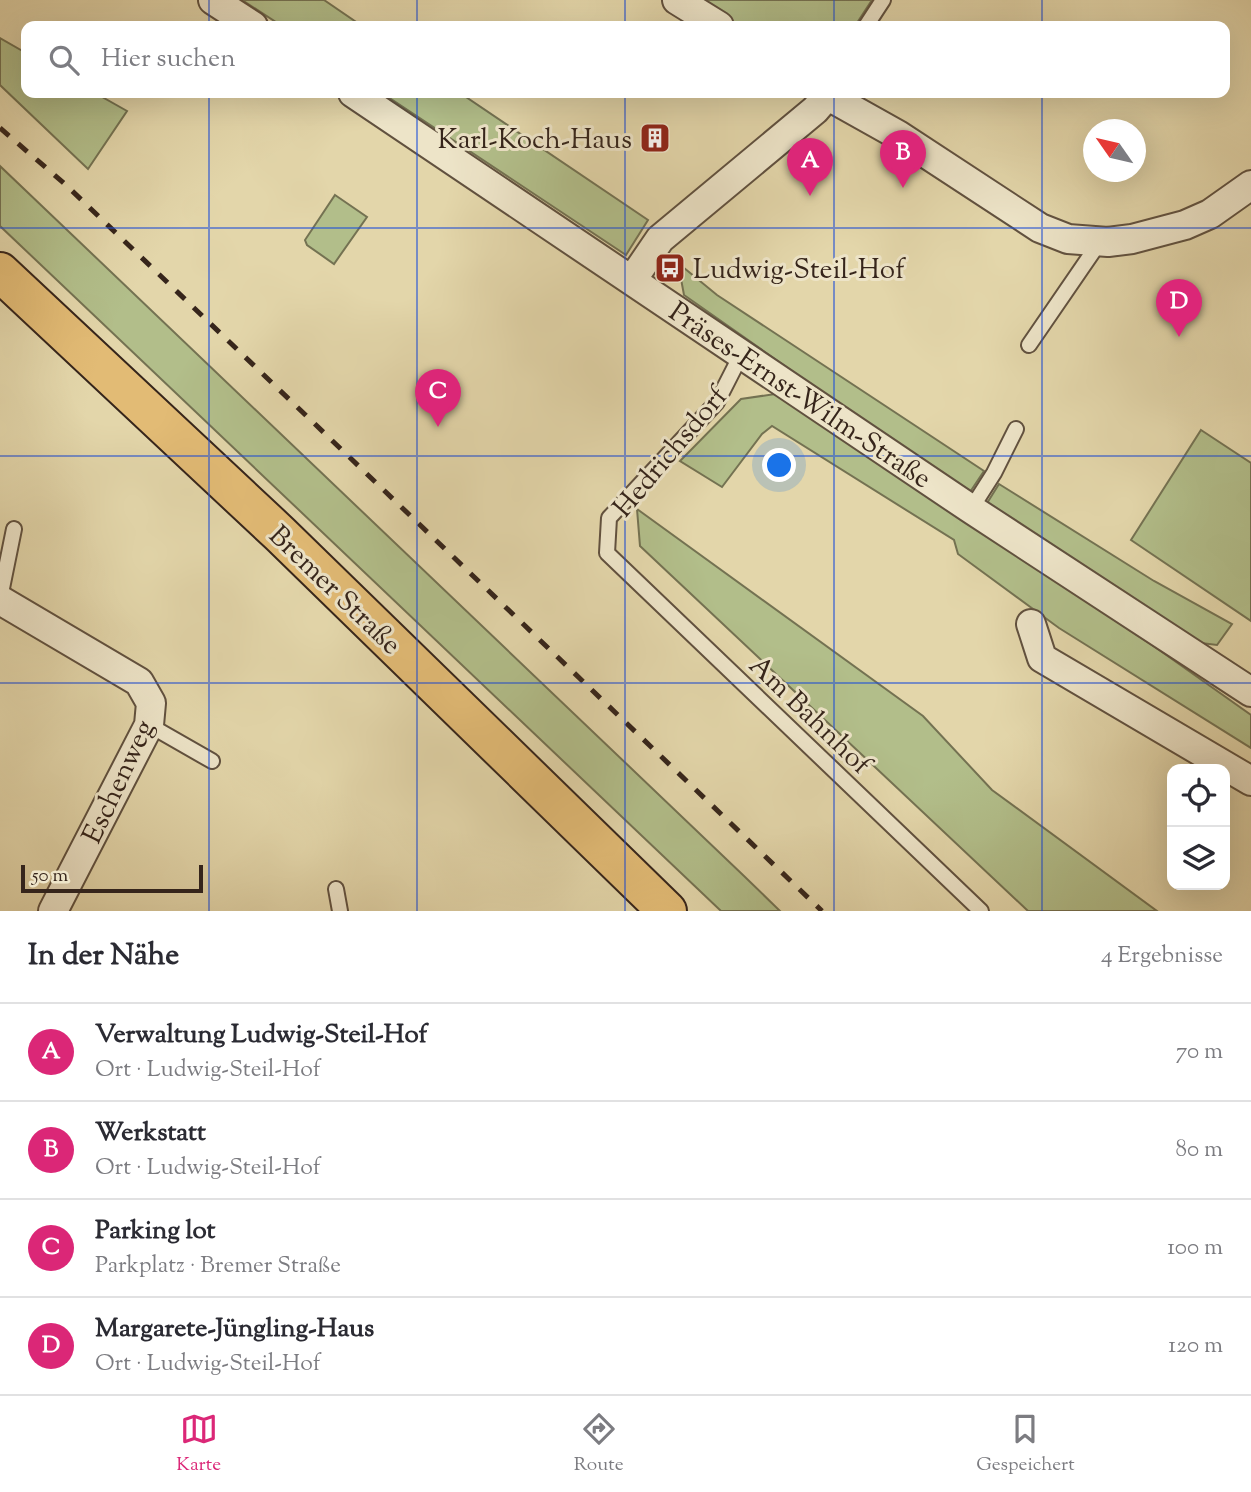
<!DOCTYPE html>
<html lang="de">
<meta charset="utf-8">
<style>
body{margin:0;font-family:"Sorts Mill Goudy",serif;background:#f2f2f3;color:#2b2b33}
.controls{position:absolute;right:21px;bottom:21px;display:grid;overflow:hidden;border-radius:14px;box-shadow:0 7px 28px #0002}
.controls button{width:63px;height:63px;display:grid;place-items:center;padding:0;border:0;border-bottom:2px solid #e1e1e2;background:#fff;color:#2b2b33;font:35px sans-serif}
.compass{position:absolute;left:1083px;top:119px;width:63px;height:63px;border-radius:50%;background:#fff;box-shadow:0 7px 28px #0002;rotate:304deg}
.scale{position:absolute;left:21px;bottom:18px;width:182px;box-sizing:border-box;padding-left:7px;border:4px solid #36251b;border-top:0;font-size:19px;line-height:24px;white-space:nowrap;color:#36251b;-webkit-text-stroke:5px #ede4c8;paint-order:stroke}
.you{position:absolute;left:780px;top:466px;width:24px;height:24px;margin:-18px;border:5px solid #fff;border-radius:50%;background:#1a73e8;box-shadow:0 0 0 10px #1a73e833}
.badge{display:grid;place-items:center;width:46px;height:46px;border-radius:50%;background:#db2777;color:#fff;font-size:23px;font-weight:700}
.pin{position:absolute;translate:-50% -58px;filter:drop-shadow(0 2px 4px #0008)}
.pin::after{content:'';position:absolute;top:37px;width:24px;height:21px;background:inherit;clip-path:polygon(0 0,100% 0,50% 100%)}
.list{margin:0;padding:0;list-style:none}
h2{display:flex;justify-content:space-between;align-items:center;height:91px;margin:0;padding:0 28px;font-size:30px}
h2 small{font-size:23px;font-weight:400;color:#7c7c81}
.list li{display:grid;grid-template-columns:46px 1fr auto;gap:21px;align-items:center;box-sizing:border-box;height:98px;padding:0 28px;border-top:2px solid #e1e1e2}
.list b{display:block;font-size:26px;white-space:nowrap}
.list p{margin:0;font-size:23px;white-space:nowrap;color:#7c7c81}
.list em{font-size:23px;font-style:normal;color:#7c7c81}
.icon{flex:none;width:38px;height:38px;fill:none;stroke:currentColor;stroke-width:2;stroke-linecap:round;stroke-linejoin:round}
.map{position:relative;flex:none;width:1251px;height:911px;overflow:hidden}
.search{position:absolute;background:#fff;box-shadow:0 7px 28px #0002;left:21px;right:21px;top:21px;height:77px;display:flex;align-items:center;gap:18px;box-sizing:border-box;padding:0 24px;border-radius:14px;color:#7c7c81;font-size:26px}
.sheet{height:483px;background:#fff}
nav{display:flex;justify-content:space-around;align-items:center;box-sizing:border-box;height:98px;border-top:2px solid #e1e1e2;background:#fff;font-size:19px;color:#7c7c81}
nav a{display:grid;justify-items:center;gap:4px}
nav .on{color:#db2777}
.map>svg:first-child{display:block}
</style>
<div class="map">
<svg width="1251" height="911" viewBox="0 0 1251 911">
<rect width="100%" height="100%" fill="#e3d6aa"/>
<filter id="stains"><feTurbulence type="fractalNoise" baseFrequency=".00286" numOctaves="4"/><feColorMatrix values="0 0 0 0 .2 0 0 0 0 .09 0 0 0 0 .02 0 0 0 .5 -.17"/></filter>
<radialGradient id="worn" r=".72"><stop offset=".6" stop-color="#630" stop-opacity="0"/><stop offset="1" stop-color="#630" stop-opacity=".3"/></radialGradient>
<path fill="#b2be8a" stroke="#747252" stroke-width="2" d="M 242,0 L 324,0 L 362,26 L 282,26 Z
M 697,0 L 872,0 L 855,26 L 738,26 Z
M 0,38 L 26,53 L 26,93 L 95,93 L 127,111 L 88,169 L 0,85 Z
M 382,93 L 460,93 L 648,220 L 626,255 Z
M 0,166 L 744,876 L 780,911 L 721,911 L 0,226 Z
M 335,195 L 367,217 L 334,264 L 307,245 L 305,240 Z
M 678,263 L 717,295 L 984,471 L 968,495 L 684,295 Z
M 775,394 L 1155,647 L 1251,715 L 1251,748 L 1059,628 L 958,554 L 954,540 L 772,426 L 762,434 L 722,487 L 680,461 L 741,399 Z
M 1201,430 L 1251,463 L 1251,621 L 1131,540 Z
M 999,484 L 1154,581 L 1232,624 L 1217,645 L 1201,643 L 984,508 Z
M 637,509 L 923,716 L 992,790 L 1157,911 L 1028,911 L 640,546 Z"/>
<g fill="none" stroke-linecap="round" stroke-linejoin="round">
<g stroke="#61513f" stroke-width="18">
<path id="service" d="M 866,26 L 883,0
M 1029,345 L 1099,243
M 742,353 L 717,402 L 609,518 L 607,553 L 981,911
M 971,509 L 994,473 L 1016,429
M 0,598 L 14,529
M 149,725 L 212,761
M 336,889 L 340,911"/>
</g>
<g stroke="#61513f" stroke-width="32">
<path id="minor" d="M 213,0 L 253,26
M 677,0 L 719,26
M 353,93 L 971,509 L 1251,692
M 823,93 L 898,135 L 1040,228 L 1068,239 L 1108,242 L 1132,239 L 1185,225 L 1210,214 L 1251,185
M 632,280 L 660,239 L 815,110 L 827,96
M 0,600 L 139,682 L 151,703 L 149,725 L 53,911
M 1031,624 L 1042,658 L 1251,781"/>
</g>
<g stroke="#36251b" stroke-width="42">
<path id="primary" d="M 0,272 L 280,534 L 667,911"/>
</g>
<use href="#service" stroke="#ede4c8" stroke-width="14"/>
<use href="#minor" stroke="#ede4c8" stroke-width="28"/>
<use href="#primary" stroke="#e2bb75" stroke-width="38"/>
<path stroke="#36251b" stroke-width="5" stroke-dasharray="12 12" stroke-linecap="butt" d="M 0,128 L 66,185 L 822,911"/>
</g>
<path fill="none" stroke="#1d4ed8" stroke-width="2" stroke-opacity="0.55" d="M 209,0 L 209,26M 417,0 L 417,26M 625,0 L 625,26M 834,0 L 834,26M 1042,0 L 1042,26M 209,93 L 209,911M 417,93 L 417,911M 625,93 L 625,911M 834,93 L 834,911M 1042,93 L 1042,911M 0,228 L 1251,228M 0,456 L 1251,456M 0,683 L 1251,683"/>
<defs>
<g id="building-square" transform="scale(1.575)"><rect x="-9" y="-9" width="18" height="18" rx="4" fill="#8f2418" stroke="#ede4c8"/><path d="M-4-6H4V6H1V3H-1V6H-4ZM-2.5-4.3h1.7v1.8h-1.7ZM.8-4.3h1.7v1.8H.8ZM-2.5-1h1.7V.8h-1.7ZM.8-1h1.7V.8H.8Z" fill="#fff"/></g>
<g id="bus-square" transform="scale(1.575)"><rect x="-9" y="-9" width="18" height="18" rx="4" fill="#8f2418" stroke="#ede4c8"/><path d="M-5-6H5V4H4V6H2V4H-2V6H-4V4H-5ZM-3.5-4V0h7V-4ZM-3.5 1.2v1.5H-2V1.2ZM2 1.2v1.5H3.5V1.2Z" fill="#fff"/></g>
</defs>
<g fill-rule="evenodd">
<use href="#building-square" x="655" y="138"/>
<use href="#bus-square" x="670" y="268"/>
</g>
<g text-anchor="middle" stroke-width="6" stroke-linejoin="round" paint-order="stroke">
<g font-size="28" fill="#36251b" stroke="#ede4c8" text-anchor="end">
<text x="632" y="148">Karl-Koch-Haus</text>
<text x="693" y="278" text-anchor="start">Ludwig-Steil-Hof</text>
</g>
<g font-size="28" fill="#36251b" stroke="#ede4c8">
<text transform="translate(801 394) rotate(34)" y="10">Präses-Ernst-Wilm-Straße</text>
<text transform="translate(669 451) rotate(-50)" y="10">Hedrichsdorf</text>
<text transform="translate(336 589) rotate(44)" y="10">Bremer Straße</text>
<text transform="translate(811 714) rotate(44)" y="10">Am Bahnhof</text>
<text transform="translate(117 781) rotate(-65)" y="10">Eschenweg</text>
</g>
</g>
<rect width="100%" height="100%" filter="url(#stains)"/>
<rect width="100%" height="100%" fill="url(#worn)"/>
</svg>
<div class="controls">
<button><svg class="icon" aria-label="locate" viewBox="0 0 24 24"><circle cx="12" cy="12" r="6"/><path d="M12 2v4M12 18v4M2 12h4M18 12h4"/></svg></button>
<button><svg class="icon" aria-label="layers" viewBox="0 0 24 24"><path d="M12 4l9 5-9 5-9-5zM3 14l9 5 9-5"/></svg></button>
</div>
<svg class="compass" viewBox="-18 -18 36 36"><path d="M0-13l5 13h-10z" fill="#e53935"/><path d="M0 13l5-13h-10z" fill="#7c7c81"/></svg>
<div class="scale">50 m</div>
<div class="you"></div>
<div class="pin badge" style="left:810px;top:196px">A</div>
<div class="pin badge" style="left:903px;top:188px">B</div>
<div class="pin badge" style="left:438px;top:427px">C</div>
<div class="pin badge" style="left:1179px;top:337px">D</div>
<div class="search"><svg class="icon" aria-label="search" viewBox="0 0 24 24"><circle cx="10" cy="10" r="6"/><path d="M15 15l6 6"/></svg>Hier suchen</div>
</div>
<section class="sheet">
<h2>In der Nähe<small>4 Ergebnisse</small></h2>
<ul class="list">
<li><span class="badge">A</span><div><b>Verwaltung Ludwig-Steil-Hof</b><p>Ort · Ludwig-Steil-Hof</p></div><em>70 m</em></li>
<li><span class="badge">B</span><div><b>Werkstatt</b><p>Ort · Ludwig-Steil-Hof</p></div><em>80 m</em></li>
<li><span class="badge">C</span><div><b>Parking lot</b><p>Parkplatz · Bremer Straße</p></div><em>100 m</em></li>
<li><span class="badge">D</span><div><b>Margarete-Jüngling-Haus</b><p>Ort · Ludwig-Steil-Hof</p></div><em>120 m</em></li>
</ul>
</section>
<nav>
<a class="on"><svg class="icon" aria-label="map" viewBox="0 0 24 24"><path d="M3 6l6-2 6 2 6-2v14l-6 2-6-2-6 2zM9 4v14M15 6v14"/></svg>Karte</a>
<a><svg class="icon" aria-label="directions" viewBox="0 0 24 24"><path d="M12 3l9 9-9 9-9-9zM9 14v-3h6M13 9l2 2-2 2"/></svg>Route</a>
<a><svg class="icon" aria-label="saved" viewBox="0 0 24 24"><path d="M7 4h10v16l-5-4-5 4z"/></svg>Gespeichert</a>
</nav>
